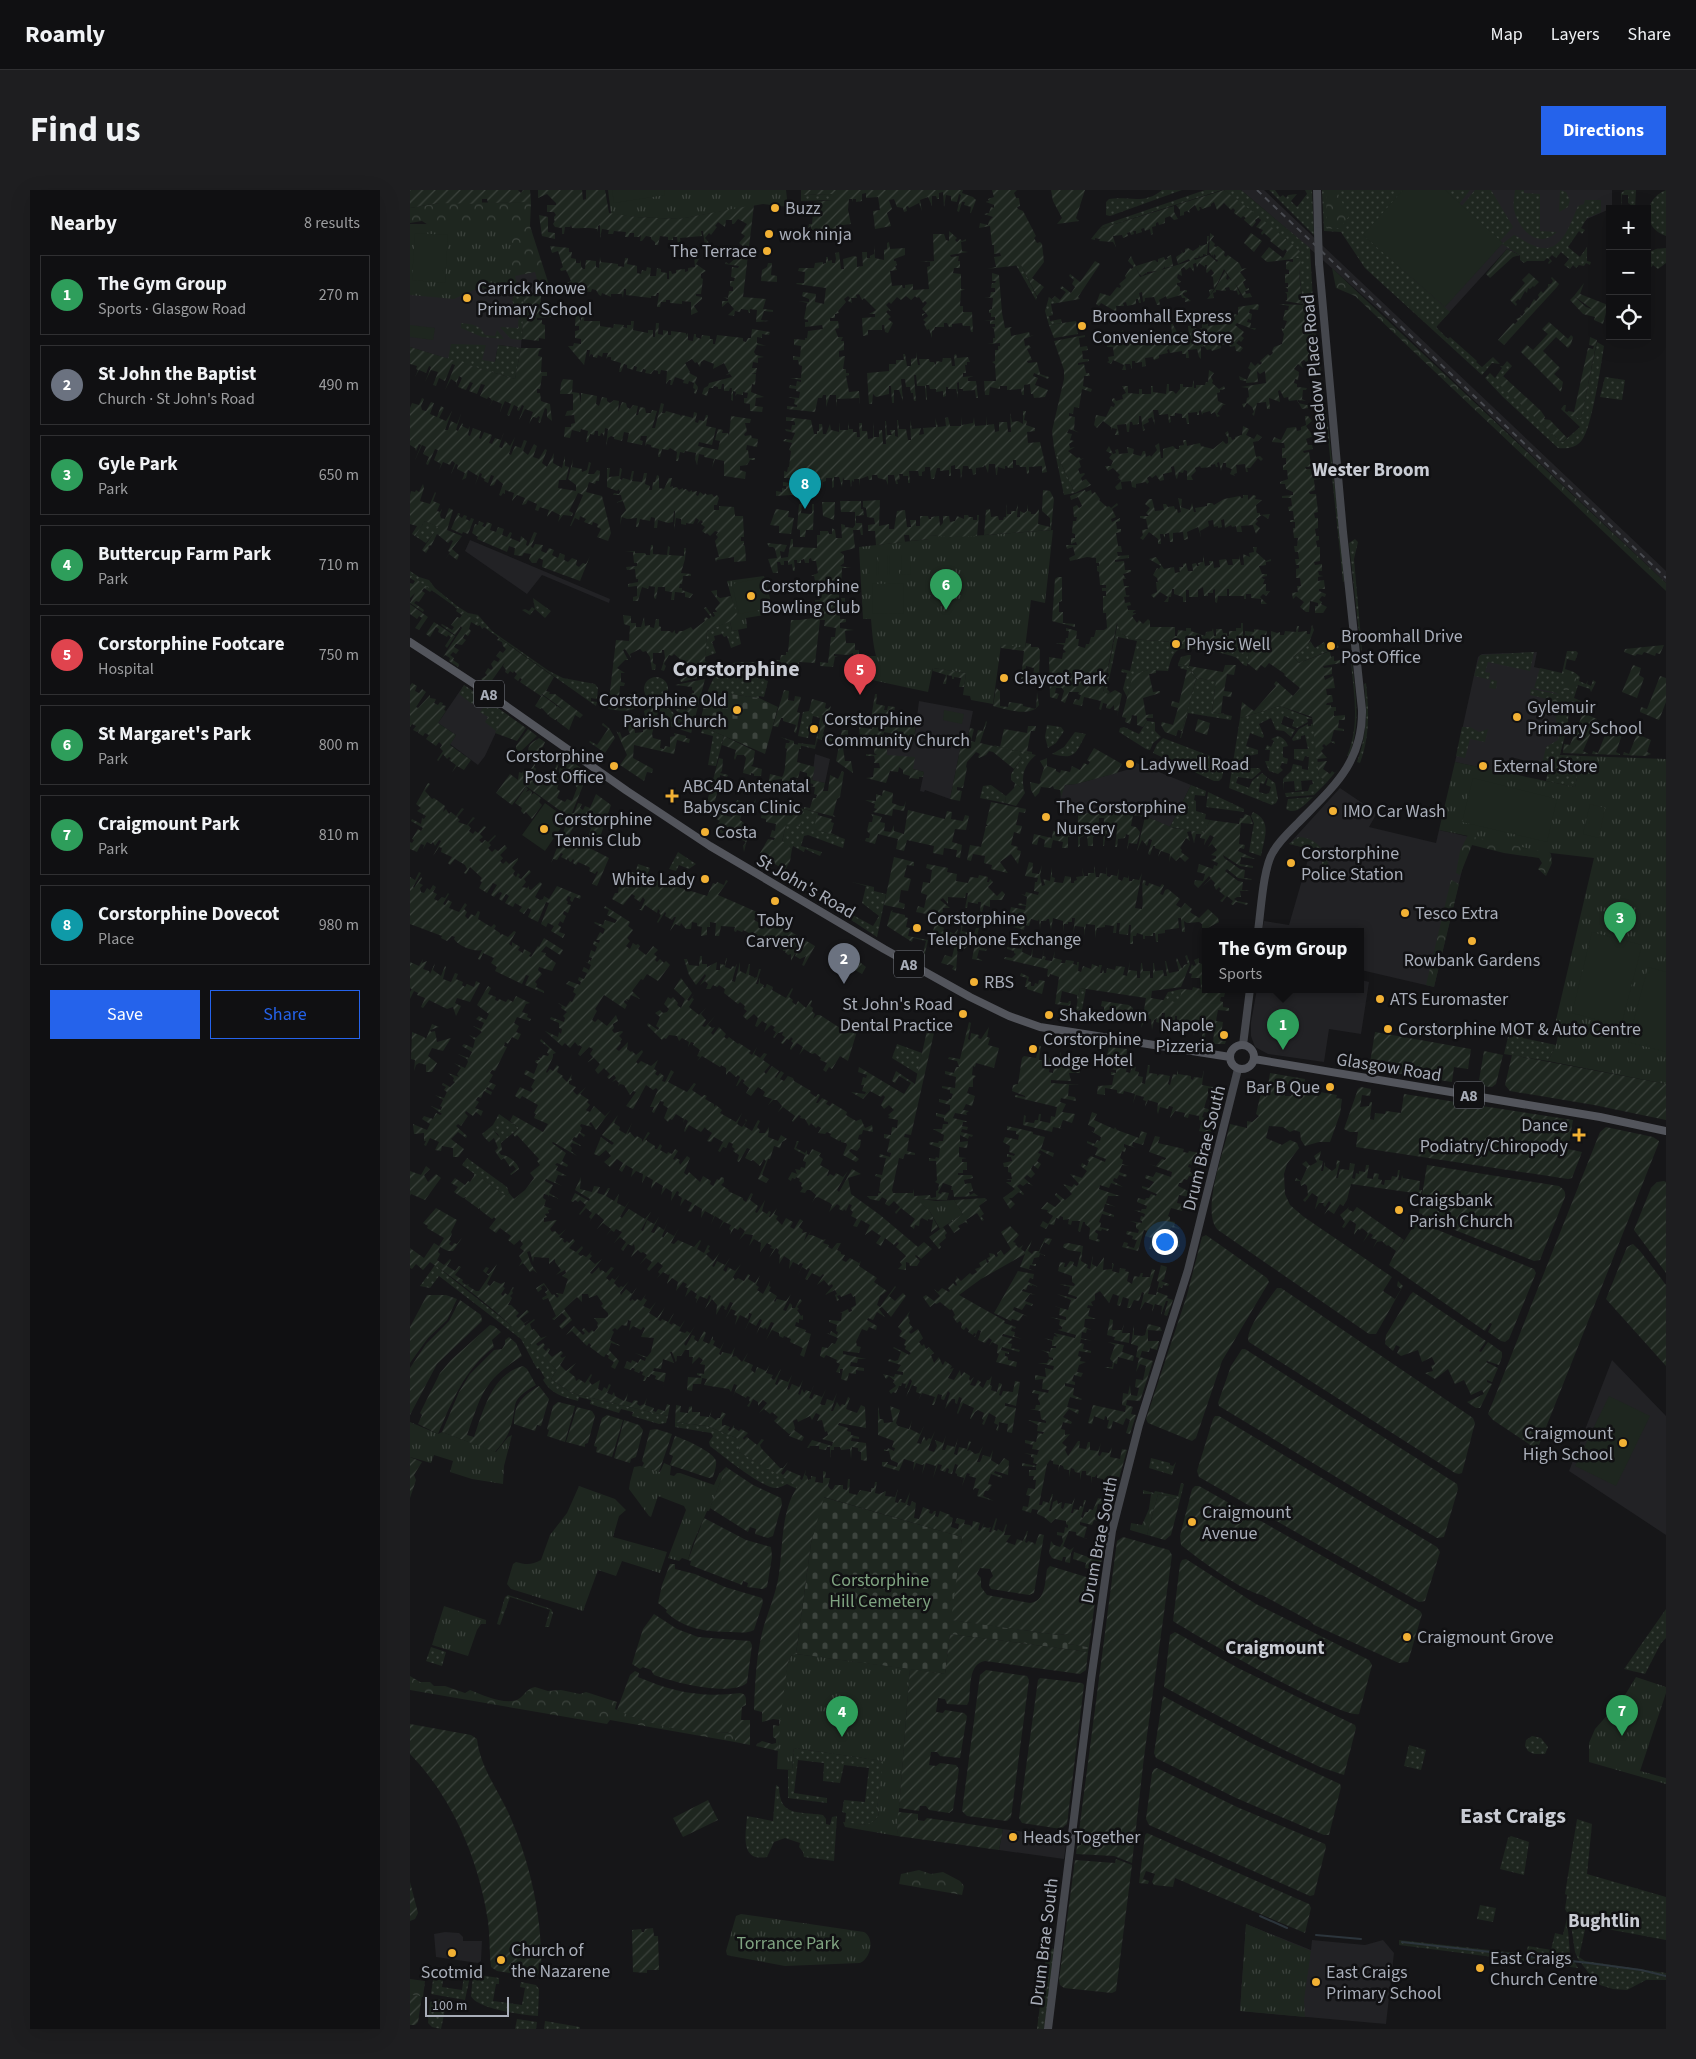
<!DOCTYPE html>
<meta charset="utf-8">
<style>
body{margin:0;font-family:"Source Sans 3",sans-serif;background:#1e1e20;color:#f1f3f6}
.controls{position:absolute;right:15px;top:15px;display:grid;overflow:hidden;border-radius:0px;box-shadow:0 5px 20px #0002}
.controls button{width:45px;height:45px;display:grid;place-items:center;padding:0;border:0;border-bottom:1px solid #303032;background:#101012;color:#f1f3f6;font:25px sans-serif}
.scale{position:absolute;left:15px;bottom:12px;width:84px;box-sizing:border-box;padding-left:5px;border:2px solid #a8adb8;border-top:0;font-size:14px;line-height:18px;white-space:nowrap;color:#a8adb8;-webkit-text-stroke:4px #111113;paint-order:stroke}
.you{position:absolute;left:754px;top:1051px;width:18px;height:18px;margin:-12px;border:4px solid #fff;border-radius:50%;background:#1a73e8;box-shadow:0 0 0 8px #1a73e833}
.badge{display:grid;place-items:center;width:32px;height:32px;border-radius:50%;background:#2563eb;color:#fff;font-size:16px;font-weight:700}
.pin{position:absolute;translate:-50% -41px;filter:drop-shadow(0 1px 2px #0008)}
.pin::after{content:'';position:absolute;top:26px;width:18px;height:15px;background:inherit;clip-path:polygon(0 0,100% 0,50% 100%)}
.popup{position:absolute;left:792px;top:738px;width:162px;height:65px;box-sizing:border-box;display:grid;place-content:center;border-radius:0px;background:#101012;filter:drop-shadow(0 1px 4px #0005);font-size:16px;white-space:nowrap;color:#9c9d9f}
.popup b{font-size:19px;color:#f1f3f6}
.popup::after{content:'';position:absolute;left:50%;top:100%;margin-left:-10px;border:10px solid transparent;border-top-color:#101012}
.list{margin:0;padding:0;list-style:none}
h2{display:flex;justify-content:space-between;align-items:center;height:65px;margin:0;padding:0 20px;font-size:21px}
h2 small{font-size:16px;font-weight:400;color:#9c9d9f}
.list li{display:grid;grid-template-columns:32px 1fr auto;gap:15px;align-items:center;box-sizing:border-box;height:80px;margin:0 10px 10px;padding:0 10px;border:1px solid #303032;border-radius:0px}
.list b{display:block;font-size:19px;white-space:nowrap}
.list p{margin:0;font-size:16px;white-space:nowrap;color:#9c9d9f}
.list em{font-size:16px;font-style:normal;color:#9c9d9f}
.actions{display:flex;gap:10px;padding:15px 20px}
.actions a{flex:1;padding:11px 0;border:1px solid #2563eb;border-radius:0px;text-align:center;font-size:18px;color:#2563eb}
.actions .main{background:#2563eb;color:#fff}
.icon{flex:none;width:28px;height:28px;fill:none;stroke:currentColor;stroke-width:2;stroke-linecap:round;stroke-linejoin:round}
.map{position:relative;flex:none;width:1256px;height:1839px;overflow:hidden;border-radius:0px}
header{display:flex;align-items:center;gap:30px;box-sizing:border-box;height:70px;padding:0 25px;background:#101012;border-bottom:1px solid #303032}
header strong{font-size:24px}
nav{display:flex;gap:28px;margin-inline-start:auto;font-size:18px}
.intro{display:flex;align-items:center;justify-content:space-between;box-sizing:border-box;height:120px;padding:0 30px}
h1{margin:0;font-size:35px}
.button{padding:12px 22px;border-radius:0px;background:#2563eb;color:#fff;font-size:18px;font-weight:700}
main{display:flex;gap:30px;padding:0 30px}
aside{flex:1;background:#101012;border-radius:0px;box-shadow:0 5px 20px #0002}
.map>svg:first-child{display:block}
</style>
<header>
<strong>Roamly</strong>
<nav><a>Map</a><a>Layers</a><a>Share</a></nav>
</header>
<div class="intro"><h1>Find us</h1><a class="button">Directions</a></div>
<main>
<aside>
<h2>Nearby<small>8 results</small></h2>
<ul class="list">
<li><span class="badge" style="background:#2e9e5b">1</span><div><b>The Gym Group</b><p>Sports · Glasgow Road</p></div><em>270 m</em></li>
<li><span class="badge" style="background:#6b7280">2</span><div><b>St John the Baptist</b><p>Church · St John's Road</p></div><em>490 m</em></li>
<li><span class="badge" style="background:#2e9e5b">3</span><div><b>Gyle Park</b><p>Park</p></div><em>650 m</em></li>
<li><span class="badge" style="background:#2e9e5b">4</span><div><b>Buttercup Farm Park</b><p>Park</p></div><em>710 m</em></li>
<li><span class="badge" style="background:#e0444e">5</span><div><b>Corstorphine Footcare</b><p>Hospital</p></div><em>750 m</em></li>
<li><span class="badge" style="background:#2e9e5b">6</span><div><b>St Margaret's Park</b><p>Park</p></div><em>800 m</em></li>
<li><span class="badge" style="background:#2e9e5b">7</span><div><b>Craigmount Park</b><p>Park</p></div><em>810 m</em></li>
<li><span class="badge" style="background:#0f9aa8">8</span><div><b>Corstorphine Dovecot</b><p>Place</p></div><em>980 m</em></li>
</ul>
<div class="actions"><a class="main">Save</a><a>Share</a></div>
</aside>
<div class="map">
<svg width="1256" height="1839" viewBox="0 0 1256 1839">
<defs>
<pattern id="grass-dots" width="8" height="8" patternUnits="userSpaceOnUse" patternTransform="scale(1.25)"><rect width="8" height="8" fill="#1e261f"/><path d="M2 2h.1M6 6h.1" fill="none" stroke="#3c433d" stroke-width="1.8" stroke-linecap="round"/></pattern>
<pattern id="forest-crowns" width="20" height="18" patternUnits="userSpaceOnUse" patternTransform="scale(1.25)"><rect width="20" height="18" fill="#1e261f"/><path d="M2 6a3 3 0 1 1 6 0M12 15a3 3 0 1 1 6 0" fill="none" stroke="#3c433d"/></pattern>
<pattern id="cemetery-stones" width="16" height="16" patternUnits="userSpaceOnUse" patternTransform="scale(1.25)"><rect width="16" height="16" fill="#1e261f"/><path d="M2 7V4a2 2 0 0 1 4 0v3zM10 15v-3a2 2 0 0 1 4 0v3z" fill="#3c433d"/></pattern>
<pattern id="park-tufts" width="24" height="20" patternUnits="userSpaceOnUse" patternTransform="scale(1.25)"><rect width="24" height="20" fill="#1e261f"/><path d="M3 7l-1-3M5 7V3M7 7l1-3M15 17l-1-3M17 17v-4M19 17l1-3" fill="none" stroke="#3c433d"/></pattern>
<pattern id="garden-furrows" width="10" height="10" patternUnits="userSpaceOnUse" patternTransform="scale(1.25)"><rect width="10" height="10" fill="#1e261f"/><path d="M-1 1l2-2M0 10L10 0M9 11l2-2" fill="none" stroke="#3c433d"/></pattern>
</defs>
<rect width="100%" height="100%" fill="#161618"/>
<path fill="#222225" d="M 831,0 L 854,0 L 1256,381 L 1256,393 L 968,119 L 898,57 Z
M 912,0 L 1202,0 L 1202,18 L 1177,29 L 1155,56 L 1110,65 L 1097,59 L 1026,137 L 945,43 L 913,15 Z
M 0,34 L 114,36 L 132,98 L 131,103 L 114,104 L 111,158 L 88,155 L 83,183 L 0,157 Z
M 60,350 L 200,409 L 199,413 L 132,385 L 117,404 L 55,361 Z
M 1127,462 L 1124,477 L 1167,487 L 1150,565 L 1171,566 L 1136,591 L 1139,577 L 1105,568 L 1100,584 L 1045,572 L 1068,467 L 1072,464 Z
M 54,495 L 95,523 L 75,566 L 68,575 L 40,554 L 46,545 L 28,533 Z
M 509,511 L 563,521 L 557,551 L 552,550 L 540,609 L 515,600 L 514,602 L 510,601 L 514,582 L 503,579 L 477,565 L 477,550 L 504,551 Z
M 405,564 L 420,569 L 415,593 L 402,590 Z
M 724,572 L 781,595 L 760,637 L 713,616 L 669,625 L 649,623 L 651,602 L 655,595 L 666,594 L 720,579 Z
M 930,598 L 967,623 L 959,637 L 1026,653 L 1029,640 L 1060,647 L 1024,797 L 951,780 L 950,741 L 852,741 L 854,731 L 879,735 L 901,659 L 879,654 Z
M 951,790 L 959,792 L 951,844 L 919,839 L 914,872 L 858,864 L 845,857 L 841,846 L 841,832 L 847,799 L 950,799 Z
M 1202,1170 L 1256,1226 L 1256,1345 L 1159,1281 Z
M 593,1639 L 657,1647 L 654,1669 L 589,1660 Z
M 836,1734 L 901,1760 L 902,1750 L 955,1755 L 973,1750 L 984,1763 L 976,1834 L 830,1821 Z
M 35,1742 L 49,1743 L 53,1747 L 53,1751 L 72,1751 L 71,1771 L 68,1773 L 26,1767 L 24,1744 Z"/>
<path fill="url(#grass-dots)" d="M 752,0 L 772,0 L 700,26 L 696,25 L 696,12 L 699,9 C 718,6 735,15 752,0 Z
M 795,0 L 812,0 L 689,39 L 693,35 Z
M 814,0 L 831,0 L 900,58 L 904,130 L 911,183 L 896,143 L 889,80 L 891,80 L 883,67 L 891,62 Z
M 859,0 L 865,0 L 870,7 L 873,5 L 876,8 L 878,5 L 887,4 L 881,11 L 887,17 L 897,4 L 895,0 L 902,0 L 904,45 Z
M 912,0 L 994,0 L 954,45 L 1040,122 L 1026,137 L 1038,149 L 1040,147 L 1067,171 L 1066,172 L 1072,177 L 1083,167 L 1090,174 L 1082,173 L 1072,185 L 955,78 L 931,42 L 914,41 Z
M 1034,0 L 1060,0 L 1049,14 Z
M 1065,0 L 1081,0 L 1103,37 L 1090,51 L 1052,16 Z
M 1105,0 L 1114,0 L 1114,3 L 1130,4 L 1130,41 L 1147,42 C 1128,60 1109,40 1104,20 C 1103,14 1104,7 1105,0 Z
M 1150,0 L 1156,2 L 1160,10 L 1158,17 L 1149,22 Z
M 1215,0 L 1226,0 L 1225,19 L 1221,19 L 1221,15 L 1218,13 L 1218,5 L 1212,5 L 1211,19 L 1211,3 Z
M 1256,0 L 1256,46 C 1232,38 1233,9 1256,0 Z
M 422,4 L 422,10 L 391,11 L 391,5 Z
M 1175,10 L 1191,10 L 1191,22 L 1177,28 L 1171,38 L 1175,40 L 1172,44 L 1169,41 L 1158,57 L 1170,67 L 1177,57 L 1177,71 L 1181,72 L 1180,75 L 1176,73 L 1174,76 L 1169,75 L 1166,78 L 1163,75 L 1160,79 L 1154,75 L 1159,69 L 1151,62 L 1146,68 L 1142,65 L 1139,68 L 1142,71 L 1139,74 L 1138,73 L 1140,70 L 1137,68 L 1134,71 L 1117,71 L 1114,73 L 1110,70 L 1110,65 L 1092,54 L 1104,45 C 1111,48 1117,54 1125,56 C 1151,67 1160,34 1168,16 L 1174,14 Z
M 1256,58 L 1256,73 L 1248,79 L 1243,75 L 1237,82 L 1237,63 L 1246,59 Z
M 606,75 L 611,75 L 627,107 L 626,110 Z
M 114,104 L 112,150 L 101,149 L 90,137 L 108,138 L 109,119 L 104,115 L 102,110 L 104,106 Z
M 639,107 L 647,113 L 641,114 L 643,125 L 639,126 L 640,131 L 651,129 L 652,133 L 639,135 L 635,121 Z
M 51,133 C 62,134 70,135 75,145 L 85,146 L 87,140 L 94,149 L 72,147 L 51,138 Z
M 1187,152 L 1194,156 C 1191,175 1182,237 1172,250 C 1166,258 1157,259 1148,258 L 1093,207 L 1075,188 L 1080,183 L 1085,188 L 1092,178 L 1090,176 L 1093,176 L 1097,171 L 1102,176 L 1088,192 L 1150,251 L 1153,252 L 1170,237 L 1151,219 L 1154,215 L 1156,215 L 1155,221 L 1171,228 Z
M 41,154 L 76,155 L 72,170 L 85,172 L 88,155 L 111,158 L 105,189 L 38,169 Z
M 1195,187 L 1215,190 L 1212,210 L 1190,207 Z
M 913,200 L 919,243 L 933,371 L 934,391 L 933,392 Z
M 644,258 L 665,303 L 654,305 Z
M 15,331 L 29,337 L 16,353 L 5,346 Z
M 945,349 L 948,352 L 944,369 L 952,460 L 951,461 L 939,353 Z
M 0,381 L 9,387 L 19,390 L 25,398 L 47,416 L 58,423 L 68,425 L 82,441 L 139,481 L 153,488 L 185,494 L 188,498 L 187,509 L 181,508 L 181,511 L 187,512 L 186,516 L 0,385 Z
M 123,408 L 141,421 L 135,428 L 125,419 L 120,425 L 112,420 L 115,419 L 119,421 L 122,417 L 125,419 Z
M 320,431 L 322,441 L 328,440 L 331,454 L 321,458 L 317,446 L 314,447 L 312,444 L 304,446 L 305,450 L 302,452 L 306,463 L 295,467 L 297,441 Z
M 708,432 L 712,444 L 721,449 L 806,455 L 839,460 L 837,476 C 831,475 831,470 825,467 C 816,463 775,455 768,460 C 761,465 760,474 758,481 L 738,480 L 724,485 L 717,507 L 713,499 L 717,483 L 711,482 L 712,479 L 720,481 L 727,451 L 708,447 L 697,499 L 700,502 L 698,504 L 693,503 Z
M 900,451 L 905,458 L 914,452 L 919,459 L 927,454 L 929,457 L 889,473 L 883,467 L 898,455 Z
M 1157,461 L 1166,461 L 1168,463 L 1165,471 L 1157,469 L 1155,479 L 1164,482 L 1170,487 L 1169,491 L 1176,494 L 1178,490 L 1177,494 L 1181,496 L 1183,490 L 1186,492 L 1181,502 L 1180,499 L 1168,495 L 1164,508 L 1173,512 L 1164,522 L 1160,522 C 1154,500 1143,503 1124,498 L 1130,478 L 1152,483 Z
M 1124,462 L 1120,481 L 1078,472 L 1075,482 L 1080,483 L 1079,489 L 1087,491 L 1086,499 L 1079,498 L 1081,490 L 1064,486 L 1070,465 Z
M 327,472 L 344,472 L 352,477 L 355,490 L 358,491 L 354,507 L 349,506 L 349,508 L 298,501 C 305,483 309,478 327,472 Z
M 942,472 C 946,505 951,535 939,566 L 937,566 C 950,535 944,505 941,473 Z
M 768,474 L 778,476 L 788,488 L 806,491 L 802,522 L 822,526 L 821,530 L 778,523 L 771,548 L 770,548 L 786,489 L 778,478 L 768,476 Z
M234 499a12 12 0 1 1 24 0a12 12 0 1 1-24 0Z
M 956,493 C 959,521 960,546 950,573 L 947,572 C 957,545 957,522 954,494 Z
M 54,495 L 69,505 L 62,514 L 49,504 Z
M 1121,499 C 1130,501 1140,502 1149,505 C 1168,513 1153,550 1150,565 L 1171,566 L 1165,597 L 1136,591 L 1139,575 L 1132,574 L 1136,557 L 1148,550 L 1152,536 L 1146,535 L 1148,520 L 1136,517 L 1137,509 L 1120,505 Z
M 78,511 L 95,523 L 86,541 L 75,532 L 78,527 L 70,522 Z
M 256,515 L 272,532 L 283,536 L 281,543 L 251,533 L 249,530 L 250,517 Z
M 870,516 L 903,529 L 897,529 L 898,532 L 887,538 L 882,536 L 884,530 L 874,526 L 871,534 L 885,540 L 881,547 L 874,541 L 866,540 L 861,528 L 849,534 L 854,546 L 853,548 L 840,543 L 836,556 L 848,560 L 848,564 L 833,567 L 834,578 L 849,578 L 851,581 L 842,589 L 828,587 L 826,593 L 839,598 L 842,591 L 852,583 L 857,587 L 854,594 L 850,593 L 849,602 L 856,604 L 859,603 L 861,597 L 856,595 L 858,588 L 865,593 L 868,609 L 866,613 L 862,615 L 819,598 L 830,528 Z
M 399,521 L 413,524 L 405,559 L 388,555 L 388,553 L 405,555 L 410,528 L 403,526 L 398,548 L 388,546 L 393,522 Z
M 737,531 L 745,532 L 745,541 L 751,547 L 743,553 L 740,560 L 736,559 L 709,542 L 710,538 L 714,537 L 729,544 Z
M 898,534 L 898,536 L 901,536 L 901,534 L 904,534 L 909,586 L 917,592 L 904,605 L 876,607 L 875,603 L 898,601 L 900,595 L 903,594 L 902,590 L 891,591 L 892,600 L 885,601 L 884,591 L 874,592 L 874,601 L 873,589 L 881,581 L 883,574 L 892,576 L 892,579 L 898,580 L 899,567 L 895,566 L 893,571 L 884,569 L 884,559 L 898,559 L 895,545 L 891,546 L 891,549 L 883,551 L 882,549 L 889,539 Z
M 637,535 L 651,537 L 654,541 L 646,553 L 638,558 L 635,547 Z
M 293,537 L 314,546 L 306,576 L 298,575 L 303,546 L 291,543 Z
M 1052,537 L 1060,537 L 1069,542 L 1078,539 L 1075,552 L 1060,549 L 1055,568 L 1046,566 Z
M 665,542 L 676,544 C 665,564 666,570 642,564 L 654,557 Z
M 868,546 C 874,548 876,551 878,556 L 873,557 L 873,567 L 878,569 L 877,574 L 872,573 L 870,577 L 873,580 L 868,584 L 859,581 L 855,571 L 859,571 L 860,560 L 855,560 L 857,555 L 861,557 L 864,551 L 861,549 Z
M 753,548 L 808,569 L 814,577 L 812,588 L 809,591 L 804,591 L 743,563 L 747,554 Z
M 583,555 L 626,565 C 614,575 611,585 614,600 L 601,590 L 601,584 L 612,568 Z
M 581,595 L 596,606 L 595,613 L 570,608 L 573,596 Z
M 781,595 L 796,601 L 795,606 L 785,605 L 784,610 L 786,611 L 786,621 L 796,624 L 795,629 L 800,630 L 794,643 L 760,637 Z
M 798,602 L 834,619 L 834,622 L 796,617 Z
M 903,607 C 895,614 886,626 876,619 L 878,609 Z
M 389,613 L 390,618 L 408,623 L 405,639 L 435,649 L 433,658 L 398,645 L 394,646 L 391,656 L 412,662 L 410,666 L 395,659 L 394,662 L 383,656 L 382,659 L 372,653 L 376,633 L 390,636 Z
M 843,622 C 863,631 854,648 851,666 L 839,662 L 844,633 L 841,626 Z
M 888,647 C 908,646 927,671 914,689 L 907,690 L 914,665 L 900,661 L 900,659 L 879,654 Z
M 268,662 L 286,674 L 279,679 L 269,675 L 266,681 L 259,679 Z
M 228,674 L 240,678 L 236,688 L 221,700 L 204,693 L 211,695 L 214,687 L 218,689 L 220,682 L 225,683 Z
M 442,692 L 464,697 L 464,701 L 476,704 L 467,747 L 432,724 L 432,719 L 463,736 L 469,726 L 452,713 L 456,696 Z
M 670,798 L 676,799 L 670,830 L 670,825 L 665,825 Z
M 772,799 L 770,814 L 753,811 L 758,802 Z
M 1102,830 L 1111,833 L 1110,843 L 1113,848 L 1146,855 L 1138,871 L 1094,864 Z
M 487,854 L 512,863 L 508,884 L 482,868 Z
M 89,924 L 109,938 L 91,953 L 88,944 L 83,941 L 74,947 L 72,944 L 83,935 Z
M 57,968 L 97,997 L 99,1003 L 96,1006 L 52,975 Z
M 25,1075 L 117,1148 L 147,1180 L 141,1189 L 160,1202 L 169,1205 L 258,1226 L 256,1233 L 249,1234 L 222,1226 L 223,1222 L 211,1219 L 209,1223 L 180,1214 L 181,1210 L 169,1207 L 168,1211 C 153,1207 141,1204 133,1190 L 135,1188 L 129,1178 L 127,1179 L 111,1149 L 29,1086 L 20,1098 L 10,1096 Z
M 265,1232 L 297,1236 L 329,1249 L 329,1262 L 388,1295 L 387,1299 L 377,1294 C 373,1296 369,1298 365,1298 C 351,1297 313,1266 300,1256 L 299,1252 L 303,1246 L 301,1243 L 265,1237 Z
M 741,1268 L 760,1273 L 760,1275 L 763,1276 L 766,1272 L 762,1285 L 739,1278 Z
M 771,1293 L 774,1294 L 770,1310 L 748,1304 L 733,1304 L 733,1300 L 744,1303 L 745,1301 L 768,1306 Z
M 98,1405 L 141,1419 L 143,1423 L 139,1437 L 135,1437 L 140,1420 L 100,1407 L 90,1435 L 87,1434 L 95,1407 Z
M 1256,1419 L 1256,1448 L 1251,1453 L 1235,1484 L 1214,1479 Z
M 21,1457 L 36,1462 L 32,1476 L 16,1471 Z
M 1122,1546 L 1131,1548 L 1138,1557 L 1135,1564 L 1124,1564 L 1118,1561 L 1115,1556 L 1116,1550 Z
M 999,1555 L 1016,1560 L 1011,1580 L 994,1576 Z
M 384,1558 L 474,1571 L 467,1619 L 469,1623 C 465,1639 448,1634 435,1633 L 436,1623 L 432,1622 L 434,1610 L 455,1612 L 459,1578 L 434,1575 L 430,1593 L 413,1591 L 414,1573 L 388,1570 L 384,1603 L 417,1608 L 417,1613 L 378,1608 L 378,1580 L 382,1580 Z
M 366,1595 L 369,1597 C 370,1627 387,1621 413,1625 L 416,1629 L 416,1634 L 420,1635 L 422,1627 L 427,1626 L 424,1671 L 394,1667 L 393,1662 L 389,1657 L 390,1653 L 375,1648 L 364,1652 L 357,1667 C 329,1672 336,1643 337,1626 L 363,1631 Z
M 1167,1629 L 1182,1634 L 1177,1684 L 1256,1707 L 1256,1750 L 1176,1735 L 1169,1767 L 1175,1771 L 1256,1783 L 1256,1790 L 1236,1790 L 1217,1800 L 1203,1799 L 1187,1794 L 1168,1769 L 1165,1762 L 1160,1728 L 1155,1719 L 1157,1705 L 1155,1704 Z
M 1101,1646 L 1119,1652 L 1114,1685 L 1090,1679 L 1098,1648 Z
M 1070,1715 L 1086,1718 L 1083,1732 L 1067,1729 Z
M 1157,1728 L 1160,1764 L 1168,1778 L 989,1755 L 989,1750 L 1116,1764 L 1118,1756 L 1141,1760 L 1145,1743 L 1153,1745 Z
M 637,1758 L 645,1759 L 634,1839 L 627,1839 Z
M 27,1780 L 43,1781 L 44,1784 L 33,1782 L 32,1787 L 36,1788 L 36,1790 L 33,1790 L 32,1797 L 52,1800 L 54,1785 L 60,1786 L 55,1810 L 21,1804 L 24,1783 Z
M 70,1785 L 89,1788 L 89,1794 L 86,1794 L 83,1811 L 112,1815 L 115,1798 L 110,1797 L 111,1792 L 126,1795 L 129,1799 L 128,1826 C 113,1825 67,1819 61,1806 L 63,1786 Z
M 25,1809 L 37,1810 L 31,1839 L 22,1837 L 18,1833 L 20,1812 Z
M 107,1829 L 127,1832 L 126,1839 L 105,1839 Z
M 135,1831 L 170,1837 L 170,1839 L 134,1839 Z"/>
<path fill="url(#forest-crowns)" d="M 916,0 L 926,0 L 939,26 L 930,38 L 917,39 Z
M 121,12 L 120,36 L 139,95 L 129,97 L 125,82 L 105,86 L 108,100 L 102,100 L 102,88 L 12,31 L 0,33 L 0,18 L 29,13 Z
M 922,78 L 1256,393 L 1256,401 L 945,106 L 926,98 Z
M 1152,484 L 1167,487 L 1164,495 L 1156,502 L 1153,499 L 1154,494 Z
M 1150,507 L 1157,514 L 1159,524 L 1150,531 L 1146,531 L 1145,520 C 1135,516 1129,518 1120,519 L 1125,514 L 1140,515 L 1143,510 Z
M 1059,643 L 1132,654 L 1141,664 L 1142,673 L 1136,686 L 1128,679 L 1132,673 L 1129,668 L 1094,663 L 1062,655 L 1050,685 L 1046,683 L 1050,661 Z
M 1041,690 L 1049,694 L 1024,797 L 1016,795 Z
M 741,1304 L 748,1304 L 737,1345 L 720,1340 L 721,1333 L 732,1335 L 739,1319 Z
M 0,1486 L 10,1492 L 20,1492 L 24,1496 L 35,1496 L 55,1503 L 60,1500 C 72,1505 99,1517 110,1508 C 116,1503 117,1499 125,1497 L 138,1501 L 151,1500 L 170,1504 L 176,1502 L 207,1512 L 205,1519 L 233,1530 L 258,1537 L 284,1541 L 325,1543 L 325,1552 L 200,1530 L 197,1534 L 0,1500 Z
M 509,1680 L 521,1684 L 533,1682 L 550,1691 L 554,1696 L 552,1705 L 489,1694 L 491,1684 Z
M 0,1789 L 15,1791 L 13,1807 L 0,1805 Z"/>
<path fill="url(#cemetery-stones)" d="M 298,501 L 349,508 L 368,517 L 355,564 L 289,535 Z
M 413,1307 L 552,1347 L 542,1430 L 648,1445 L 660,1444 L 659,1454 L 679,1457 L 678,1462 L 540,1444 L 535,1484 L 386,1464 L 401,1353 Z"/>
<path fill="url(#park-tufts)" d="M 198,0 L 376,0 L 378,17 L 353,14 L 269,29 L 226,27 L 201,24 Z
M 0,34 L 102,35 L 102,100 L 68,98 L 44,109 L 0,105 Z
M 643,340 L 635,413 L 621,410 L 615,458 L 591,455 L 583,514 L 561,510 L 560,506 L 553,505 L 556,483 L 523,478 L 518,502 L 457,489 L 455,485 L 454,466 L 466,466 C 463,455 462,441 461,429 L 453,429 L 449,357 L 519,349 L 519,345 C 561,349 602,342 643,340 Z
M 354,386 L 360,408 L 361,424 L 336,428 L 337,438 L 322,441 L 320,431 L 327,428 L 317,391 Z
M 1171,566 L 1256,569 L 1256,894 L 1138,871 L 1146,855 L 1148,845 L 1143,843 L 1184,668 L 1141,663 L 1029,640 L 1045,572 L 1165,597 Z
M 504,1008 L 526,1011 L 544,1010 L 553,1024 L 530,1039 L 519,1020 Z
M 0,1232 L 28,1244 L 32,1242 L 86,1262 L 98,1247 L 102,1245 L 94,1276 L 93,1294 L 62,1289 L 40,1282 L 43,1271 L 24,1265 L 21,1273 L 0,1267 Z
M 254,1273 L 261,1276 L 260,1285 L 264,1286 L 267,1283 L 270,1283 L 304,1295 L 309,1284 L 316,1277 L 299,1321 L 297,1321 L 283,1353 L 278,1370 L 272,1368 L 269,1371 L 258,1368 L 276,1320 L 274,1316 L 248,1306 L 241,1327 L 239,1326 L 219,1299 L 220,1292 L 224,1277 L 230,1276 L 250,1282 Z
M 169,1296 L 205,1309 L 216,1320 L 209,1326 L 203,1347 L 257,1362 L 250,1383 L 212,1371 L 206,1386 L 188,1380 L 173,1421 L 101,1399 L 97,1394 L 103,1374 L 106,1372 C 116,1375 122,1375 131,1370 L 140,1345 L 157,1323 Z
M 34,1416 L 76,1430 L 76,1434 L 71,1434 L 67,1440 L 58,1466 L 22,1455 Z
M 386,1464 L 500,1479 L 487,1646 L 435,1637 L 433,1632 C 446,1634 465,1639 469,1623 L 467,1619 L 473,1571 L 384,1558 L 382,1580 L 367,1579 L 370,1518 L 378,1472 L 381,1466 Z
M 1226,1487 L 1256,1497 L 1256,1503 L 1230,1581 L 1256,1588 L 1256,1594 L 1179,1572 L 1179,1553 L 1185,1539 L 1215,1505 Z
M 331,1724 L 454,1742 C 465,1748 461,1768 450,1773 L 375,1776 L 321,1766 L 317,1765 L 316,1761 L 326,1726 Z
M 836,1734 L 901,1761 L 894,1810 L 895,1827 L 830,1821 Z"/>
<path fill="url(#garden-furrows)" d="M 0,0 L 108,0 L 111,3 L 113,0 L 120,0 L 121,12 L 78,13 L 77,9 L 72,9 L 72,14 L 29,13 L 0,18 Z
M 128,0 L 172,0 L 173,10 L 176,9 L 176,0 L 195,0 L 199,23 L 226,27 L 269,29 L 344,15 L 333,107 L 356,109 L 353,119 L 363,120 L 363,122 L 354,121 L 351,130 L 359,131 L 346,132 L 347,120 L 340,119 L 340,123 L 338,122 L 338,120 L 331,119 L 330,122 L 325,121 L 324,126 L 318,125 L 324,119 L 318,112 L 312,117 L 312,111 L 318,111 L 318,109 L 313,107 L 318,108 L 319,101 L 323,101 L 323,97 L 320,96 L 320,91 L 324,91 L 325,88 L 321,87 L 322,77 L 328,78 L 329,76 L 315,74 L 316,72 L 319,74 C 323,70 329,66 332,62 L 331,61 L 334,57 L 329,53 L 335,46 L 331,43 L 337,34 L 328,29 L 324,34 L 322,34 L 322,30 L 316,30 L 315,37 L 308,32 L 305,36 L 307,37 L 301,45 L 299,43 L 295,48 L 300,54 L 295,57 L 293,41 L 291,41 L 292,46 L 270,48 L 271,55 L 268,55 L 267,47 L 263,47 L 263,50 L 258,50 L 258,47 L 250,46 L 248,55 L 245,55 L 245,52 L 241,49 L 241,47 L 236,46 L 232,51 L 230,51 L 231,45 L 229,47 L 224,47 L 224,43 L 220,43 L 218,47 L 215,47 L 216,42 L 204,41 L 203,44 L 198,44 L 199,40 L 192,39 L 190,48 L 190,35 L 188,36 L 188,42 L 187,39 C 179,37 172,39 162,38 L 161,35 L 160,37 L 155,37 L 154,44 L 152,44 L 152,38 L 145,37 L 143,34 L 145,31 L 144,30 L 144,27 L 146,25 L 144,22 L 137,22 L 137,15 L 146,15 L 146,13 L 137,4 L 128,8 Z
M 391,0 L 553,0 L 552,3 L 563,7 L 566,10 L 561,23 L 560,23 L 561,17 L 554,15 L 555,12 L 552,12 L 549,22 L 547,21 L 551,5 L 549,4 L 547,12 L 541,11 L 541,6 L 536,5 L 534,17 L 533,2 L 529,3 L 529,9 L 527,9 L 526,6 L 522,6 L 522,16 L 518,7 L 510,10 L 512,21 L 509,13 L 499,18 L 498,16 L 496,17 L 497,21 L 494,22 L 493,18 L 487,17 L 484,9 L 479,10 L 482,19 L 477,23 L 481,36 L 465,39 L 463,21 L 470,20 L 468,7 L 456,8 L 456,3 L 452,4 L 452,11 L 446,12 L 446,9 L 443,9 L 442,12 L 442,9 L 439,9 L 438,20 L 441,34 L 426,36 L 426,43 L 423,44 L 423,48 L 405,51 L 405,48 L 409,48 L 409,40 L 401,40 L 401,36 L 398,38 L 399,34 L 402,34 L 404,12 L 422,10 L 422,4 L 391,5 Z
M 582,0 L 607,0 L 604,3 L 606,8 L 609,8 L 610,16 L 607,17 L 608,19 L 613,21 L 626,46 L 624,48 L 627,53 L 630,52 L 632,54 L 634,72 L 622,88 L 634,97 L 627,106 L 611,75 L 577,79 L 586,77 L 584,67 L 591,66 L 590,63 L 584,64 L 584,55 L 582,55 L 580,36 L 569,38 L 570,33 L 578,35 L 579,31 L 583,27 L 574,24 L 579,23 L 581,17 L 584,18 L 584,15 L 576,12 L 579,11 L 578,9 L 584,7 Z
M 641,0 L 675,0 L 666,28 L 669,31 L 647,34 L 652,28 L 643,11 Z
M 814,0 L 850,27 L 845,30 L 846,32 L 842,37 L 834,30 L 836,28 L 833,26 L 831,28 L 824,23 L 825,20 L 823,18 L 821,20 L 814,13 L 807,20 L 804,12 L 801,14 L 801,16 L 792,19 L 791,17 L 789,17 L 790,20 L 788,21 L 785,15 L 779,20 L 780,23 L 777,21 L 774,22 L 774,25 L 770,26 L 770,20 L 766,15 Z
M 764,16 L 764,22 L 768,29 L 764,30 L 760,26 L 755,28 L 755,33 L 749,35 L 748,32 L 746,33 L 746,36 L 742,37 L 743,44 L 741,45 L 740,39 L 735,41 L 734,38 L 731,39 L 732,42 L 726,44 L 726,41 L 723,41 L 724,44 L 721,45 L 720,42 L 717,43 L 718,46 L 713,48 L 712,45 L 703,46 L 706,57 L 703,52 L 689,51 L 690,49 L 685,48 L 685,50 L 681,49 L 689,39 Z
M 129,25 L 138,27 L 138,42 L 145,43 L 145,49 L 132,46 Z
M 852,29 L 891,62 L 883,68 L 890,68 L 891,80 L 889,80 L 892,114 L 875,111 L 877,110 L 877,104 L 875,102 L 878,102 L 878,99 L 875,97 L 878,97 L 878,93 L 875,93 L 875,84 L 879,84 L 879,80 L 876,79 L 876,71 L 883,72 L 883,69 L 857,72 L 851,67 L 859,57 L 873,68 L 877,61 L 875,59 L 873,61 L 860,51 L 861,49 L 854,43 L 852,45 L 851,43 L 853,40 L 846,37 Z
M 539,41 L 547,48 L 545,50 L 547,52 L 550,49 L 552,51 L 556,49 L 556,51 L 551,52 L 552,61 L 558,62 L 540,65 L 541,67 L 549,66 L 548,71 L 550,71 L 550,78 L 544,78 L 543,83 L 551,84 L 551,99 L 555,99 L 551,101 L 550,116 L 553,116 L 553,122 L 562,122 L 563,142 L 561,142 L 560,136 L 553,136 L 552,133 L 542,134 L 542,137 L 539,137 L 537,133 L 534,133 L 534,137 L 525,137 L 524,140 L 522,141 L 522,148 L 519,139 L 517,140 L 514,134 L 516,132 L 513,130 L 518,126 L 516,123 L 512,126 L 512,124 L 516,123 L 512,119 L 517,113 L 515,111 L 513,113 L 509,107 L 507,108 L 505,106 L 501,110 L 496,106 L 491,110 L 487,107 L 481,114 L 479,112 L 476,115 L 481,121 L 478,120 L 476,122 L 481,127 L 478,129 L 483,133 L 478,143 L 475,142 L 474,135 L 472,135 L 472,140 L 458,140 L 458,145 L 453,146 L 452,128 L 465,127 L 465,124 L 459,124 L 466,120 L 454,108 L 452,110 L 449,104 L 446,105 L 447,108 L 441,108 L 442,113 L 438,111 L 440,108 L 438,106 L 434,109 L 436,112 L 428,121 L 429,123 L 425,124 L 425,128 L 420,128 L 420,131 L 428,131 L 429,138 L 425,139 L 428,147 L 433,147 L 431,151 L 434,151 L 434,160 L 429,161 L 429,167 L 435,166 L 433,179 L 436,179 L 436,183 L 439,183 L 439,185 L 436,186 L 439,202 L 449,201 L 450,214 L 449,208 L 427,209 L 426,217 L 426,205 L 420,205 L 416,217 L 416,205 L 413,205 L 412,208 L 408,208 L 405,222 L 377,219 L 377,216 L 387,217 L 387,215 L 384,214 L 385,209 L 378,207 L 389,208 L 390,202 L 386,201 L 386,199 L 379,198 L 380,195 L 386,196 L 387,191 L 391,192 L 391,190 L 380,188 L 391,188 L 392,176 L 389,175 L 388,170 L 383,170 L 383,166 L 390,167 L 391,156 L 384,155 L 384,149 L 395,150 L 395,148 L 397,148 L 398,141 L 413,139 L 412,135 L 395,137 L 395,132 L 398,132 L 398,130 L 394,129 L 397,113 L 389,111 L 399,112 L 399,109 L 392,106 L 393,102 L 406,104 L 405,112 L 414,114 L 416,98 L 386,94 L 387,93 L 394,93 L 395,82 L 388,81 L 389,78 L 404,78 L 405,73 L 413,72 L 413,74 L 416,73 L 416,67 L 418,67 L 418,71 L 422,70 L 422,73 L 425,73 L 426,69 L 425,63 L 429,62 L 431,79 L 434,79 L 433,69 L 444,66 L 447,67 L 447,77 L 453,76 L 452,62 L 457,62 L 457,68 L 460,68 L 460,66 L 464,64 L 464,55 L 465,68 L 474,70 L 474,60 L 477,59 L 477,53 L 479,52 L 480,59 L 495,58 L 495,65 L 484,69 L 484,71 L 486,71 L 487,75 L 485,76 L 487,80 L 480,81 L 482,96 L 492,95 L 493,98 L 495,98 L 495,95 L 503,94 L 503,100 L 519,99 L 517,77 L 520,76 L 520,72 L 510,72 L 524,71 L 523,44 L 534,44 L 536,50 L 539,51 Z
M 800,43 L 804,46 L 801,50 L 805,54 L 804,56 L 806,57 L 808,56 L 815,62 L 814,65 L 816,67 L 818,65 L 829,73 L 832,79 L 837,78 L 830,82 L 836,90 L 833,92 L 836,99 L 839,98 L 839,100 L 835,101 L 836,104 L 840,103 L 842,107 L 834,108 L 825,93 L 830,104 L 828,105 L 827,101 L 820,100 L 819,97 L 815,98 L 816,101 L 806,100 L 806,102 L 803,103 L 804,108 L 797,109 L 805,99 L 815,81 L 817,85 L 816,89 L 818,90 L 819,88 L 822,91 L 814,79 C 810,88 806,97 800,105 L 799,100 L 804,99 L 803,87 L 801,86 L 804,83 L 801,79 L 797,83 L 796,82 L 797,75 L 795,75 L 795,77 L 789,73 L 787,78 L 786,73 L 783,74 L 784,82 L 780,77 L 776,80 L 774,77 L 771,79 L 772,86 L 768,84 L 767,88 L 771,92 L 767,93 L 767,95 L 770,97 L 770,101 L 777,100 L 777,102 L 773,103 L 773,105 L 781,111 L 775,112 L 775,108 L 772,108 L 771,105 L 757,109 L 756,106 L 749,110 L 750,115 L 747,115 L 744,107 L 735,108 L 735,111 L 733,112 L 732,102 L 729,103 L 731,113 L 729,113 L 728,109 L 726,109 L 726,114 L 717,116 L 716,112 L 713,113 L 714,116 L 706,116 L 707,127 L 703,125 L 705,121 L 691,113 L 689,116 L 686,114 L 690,103 L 700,106 L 707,97 L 710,98 L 711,96 L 709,94 L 716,88 L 715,86 L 720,78 L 722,79 L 724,77 L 718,71 L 721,66 L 730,87 L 747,81 L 737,82 L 737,84 L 736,83 L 732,86 L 729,84 L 723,71 L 726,76 L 745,70 L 747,72 L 748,72 L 748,69 L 754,67 L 755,70 L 758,69 L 757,67 L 761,65 L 763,76 L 755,78 L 754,76 L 754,78 L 751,80 L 780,71 L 779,69 L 768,74 L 766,67 L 772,63 L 771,60 L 773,63 L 775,62 L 775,59 L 778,58 L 783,61 L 789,57 L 789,55 L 791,56 L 797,54 L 797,46 L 799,46 L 797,65 L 793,64 L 793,66 L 790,67 L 789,65 L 788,68 L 784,68 L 785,70 L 799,65 L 807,72 L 808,70 L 805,69 L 806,66 L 804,64 L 803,68 L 803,64 L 802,66 L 799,62 Z
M 841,43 L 852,51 L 844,62 L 834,53 Z
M 140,56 L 159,58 L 159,62 L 162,62 L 161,68 L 166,69 L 166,73 L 170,73 L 171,70 L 171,76 L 173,79 L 175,79 L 176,70 L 186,71 L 186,77 L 189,78 L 190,67 L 191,72 L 208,74 L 208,76 L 214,77 L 215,68 L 218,68 L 217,74 L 227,76 L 227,83 L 231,84 L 232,80 L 236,81 L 237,77 L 241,78 L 240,86 L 246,86 L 247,78 L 251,79 L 251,82 L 257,83 L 257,89 L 259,89 L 259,81 L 261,81 L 262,84 L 266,83 L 266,80 L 275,79 L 275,82 L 278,81 L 278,78 L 285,77 L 284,66 L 286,66 L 289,69 L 286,74 L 296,81 L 291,84 L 291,88 L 293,89 L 291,104 L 286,104 L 286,106 L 292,107 L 292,109 L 284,116 L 288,122 L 281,125 L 281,112 L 272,111 L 272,114 L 260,113 L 260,110 L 256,110 L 256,112 L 251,112 L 250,117 L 247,117 L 249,103 L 247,103 L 246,106 L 241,106 L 241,108 L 216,105 L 216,99 L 214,99 L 213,108 L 212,104 L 201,104 L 201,107 L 192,103 L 191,106 L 189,105 L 186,100 L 182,99 L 181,102 L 167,101 L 167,98 L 163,97 L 162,100 L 155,100 L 154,105 L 152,105 L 151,96 L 161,91 L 156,80 L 151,81 L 150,79 L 153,77 L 148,61 L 142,63 Z
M 1097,59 L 1110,65 L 1103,67 L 1080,88 L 1076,84 Z
M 685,71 L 690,74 L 668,107 L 670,109 L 647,113 L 642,109 L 645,106 L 650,110 L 656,102 L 650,98 L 652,96 L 661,103 L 665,97 L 662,94 L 664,90 L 659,86 L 660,84 L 670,92 Z
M 358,73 L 362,73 L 361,85 L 367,86 L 367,92 L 351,91 L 352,80 L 357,77 Z
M 582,83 L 589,85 L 592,123 L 595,138 L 602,137 L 600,139 L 601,146 L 619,142 L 620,146 L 624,145 L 614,149 L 615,156 L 619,155 L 621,158 L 617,159 L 622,170 L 617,171 L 618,173 L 627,172 L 630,184 L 639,187 L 638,189 L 624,183 L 623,186 L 628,188 L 625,195 L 638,200 L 635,207 L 624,208 L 623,204 L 621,204 L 620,194 L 614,195 L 614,205 L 612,205 L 611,199 L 597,200 L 597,196 L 590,196 L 590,199 L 580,197 L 579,205 L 575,205 L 574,191 L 586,191 L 585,174 L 582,172 L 585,171 L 585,160 L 588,160 L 588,156 L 590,156 L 590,153 L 577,154 L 583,153 L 583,148 L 585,148 L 584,139 L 582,137 L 585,137 L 585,134 L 580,134 L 580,131 L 574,131 L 585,130 L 585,127 L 581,127 L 581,123 L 579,123 L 579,120 L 582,119 L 583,108 L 574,107 L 580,107 L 581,102 L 585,102 L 585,98 L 581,98 L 582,93 L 585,93 L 586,91 L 582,91 Z
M 1119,83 L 1129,92 L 1124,97 L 1123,96 L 1120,99 L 1118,98 L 1117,103 L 1115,101 L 1110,110 L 1108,109 L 1105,112 L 1107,114 L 1106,116 L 1100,110 L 1115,93 L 1112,90 Z
M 1142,87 L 1149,94 L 1147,97 L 1094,155 L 1088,150 L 1103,133 L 1105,134 L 1108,131 L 1106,129 L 1111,127 L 1110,125 L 1112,126 L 1115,122 L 1114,121 L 1117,117 L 1119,118 L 1124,109 L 1126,111 L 1129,107 L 1128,105 L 1131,101 L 1133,103 L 1138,97 L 1138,94 L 1141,94 L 1143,91 L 1141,88 Z
M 1174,93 L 1170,104 L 1198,115 L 1193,134 L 1184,130 L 1185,127 L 1173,124 L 1160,110 L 1164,106 L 1176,117 L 1182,119 L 1164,106 Z
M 114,104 L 127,104 L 127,106 L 131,106 L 131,116 L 135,116 L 135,125 L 141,125 L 141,127 L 127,128 L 127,130 L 132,130 L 132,134 L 135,135 L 135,149 L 129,148 L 129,151 L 112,149 Z
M 847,114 L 849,115 L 848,120 L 840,119 L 839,123 L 842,124 L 841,130 L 838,129 L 837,132 L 841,133 L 840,138 L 846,138 L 845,140 L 827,133 L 825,135 L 834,142 L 831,146 L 834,148 L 831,152 L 829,150 L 826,153 L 833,158 L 830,162 L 826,161 L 825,156 L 820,157 L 819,154 L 811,155 L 811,158 L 802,161 L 801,159 L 797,160 L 794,156 L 791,157 L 791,169 L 789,167 L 787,159 L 778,160 L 779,168 L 776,168 L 776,164 L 772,164 L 772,161 L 760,163 L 759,159 L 757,160 L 758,163 L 749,165 L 749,168 L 744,170 L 743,167 L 735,168 L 736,176 L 732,177 L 732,172 L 725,173 L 725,171 L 722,171 L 722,179 L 720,174 L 715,174 L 716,180 L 712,180 L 714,175 L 703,170 L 701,174 L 697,172 L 699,171 L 698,167 L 704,166 L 703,157 L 697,157 L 697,153 L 692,152 L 696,149 L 699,152 L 701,150 L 699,147 L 702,151 L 706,148 L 708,150 L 711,147 L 708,144 L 713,140 L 716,156 L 719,155 L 718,148 L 722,148 L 723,150 L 726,149 L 726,153 L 731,152 L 730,146 L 737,144 L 738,152 L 741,152 L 743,150 L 741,143 L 745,142 L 746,145 L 749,145 L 750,153 L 755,153 L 754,143 L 762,143 L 761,133 L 762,133 L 767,142 L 773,142 L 775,151 L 777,151 L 777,145 L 779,145 L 778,136 L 786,135 L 787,149 L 791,149 L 789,139 L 792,138 L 792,134 L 798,134 L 798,136 L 816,134 L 816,131 L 825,130 L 824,124 L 828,125 L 828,117 Z
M 869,114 L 893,115 L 896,143 L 904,165 L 896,172 L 894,170 L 891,172 L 893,178 L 888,174 L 884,179 L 889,182 L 888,190 L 885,189 L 884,193 L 887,194 L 887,197 L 897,198 L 896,200 L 893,200 L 892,209 L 896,211 L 888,210 L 888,213 L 905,217 L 892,219 L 887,210 L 879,211 L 878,207 L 874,208 L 870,200 L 868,201 L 870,212 L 859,208 L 860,219 L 857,219 L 856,212 L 847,213 L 844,226 L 842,224 L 844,222 L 842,217 L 837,213 L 834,218 L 832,214 L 836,213 L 837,208 L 839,207 L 838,198 L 831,197 L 856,193 L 855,181 L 850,184 L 847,181 L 848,192 L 836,193 L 836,191 L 830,190 L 829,186 L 837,190 L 841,180 L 838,178 L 841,172 L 845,176 L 848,173 L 850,175 L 852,173 L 850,171 L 858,164 L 860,166 L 863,163 L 862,161 L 864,157 L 872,154 L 874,144 L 871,138 L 874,139 L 877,131 L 873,130 L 875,120 L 878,120 L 879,116 Z
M 159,119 L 169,120 L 170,131 L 171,130 L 171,124 L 175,124 L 174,131 L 190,131 L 190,136 L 203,138 L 204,134 L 214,135 L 213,137 L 217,138 L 217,135 L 221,135 L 221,131 L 224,131 L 223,140 L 238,143 L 238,140 L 243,140 L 243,147 L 245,147 L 246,133 L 249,133 L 248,144 L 253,145 L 253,140 L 258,141 L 258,145 L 261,145 L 261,141 L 276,143 L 276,145 L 278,143 L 278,150 L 283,151 L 284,144 L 286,144 L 286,147 L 291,149 L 292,145 L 300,146 L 300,149 L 303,149 L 303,154 L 305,154 L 307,145 L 333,148 L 333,151 L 336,152 L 338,148 L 341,148 L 342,139 L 360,142 L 359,145 L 352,144 L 352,148 L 347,147 L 347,153 L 356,156 L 347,155 L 344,162 L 346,165 L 354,167 L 348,168 L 348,173 L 343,172 L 342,178 L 347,178 L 346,183 L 341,183 L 346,184 L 345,195 L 342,194 L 341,202 L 354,207 L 346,208 L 345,216 L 353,217 L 352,222 L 340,221 L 340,214 L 334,213 L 334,208 L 337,208 L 338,203 L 333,202 L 333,205 L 327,204 L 325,206 L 326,202 L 323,201 L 323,211 L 321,210 L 322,198 L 320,198 L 319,201 L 314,201 L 314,194 L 312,194 L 311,199 L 308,199 L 308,204 L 308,197 L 304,196 L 303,198 L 299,198 L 297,206 L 292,204 L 294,198 L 298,196 L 299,193 L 322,187 L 320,184 L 316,185 L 319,183 L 314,173 L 303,179 L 304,174 L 294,170 L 291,172 L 290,177 L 287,172 L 285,173 L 282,169 L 275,173 L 280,182 L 279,183 L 287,187 L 285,193 L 288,197 L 286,204 L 284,203 L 285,199 L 283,198 L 284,193 L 279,191 L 278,194 L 273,193 L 274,190 L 265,187 L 262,195 L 260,195 L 261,190 L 259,190 L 256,194 L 257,181 L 251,180 L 250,184 L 248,184 L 248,181 L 244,180 L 241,184 L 235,183 L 236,180 L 233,179 L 232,182 L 226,181 L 227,177 L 224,176 L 223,180 L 217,178 L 217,175 L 214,174 L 211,182 L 209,182 L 211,173 L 201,170 L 201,167 L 198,167 L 196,169 L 198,163 L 193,163 L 192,167 L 188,165 L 187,168 L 183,167 L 183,165 L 181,164 L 179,167 L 180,160 L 177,160 L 174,175 L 158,156 L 163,156 L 164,153 L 171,154 L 171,149 L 165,148 L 165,141 L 169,140 L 169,136 L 165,136 L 166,121 L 159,121 Z
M 666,131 L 668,144 L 644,148 L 639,135 Z
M 1139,132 L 1158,149 L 1161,145 L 1163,147 L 1161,154 L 1158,158 L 1146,147 L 1133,161 L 1150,178 L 1144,184 L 1153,192 L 1151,202 L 1111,162 L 1117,155 L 1123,160 L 1138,144 L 1132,139 Z
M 675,145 L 675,147 L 669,148 L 670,157 L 677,156 L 678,160 L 672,161 L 673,169 L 679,169 L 679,171 L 668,173 L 668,175 L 674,174 L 676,183 L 679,183 L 680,186 L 674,186 L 673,196 L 682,199 L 681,202 L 672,199 L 669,218 L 664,217 L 663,224 L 659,223 L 659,226 L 665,227 L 664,240 L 670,243 L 659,239 L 657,243 L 662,244 L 660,250 L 664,251 L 659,254 L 660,258 L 665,257 L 658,261 L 667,268 L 669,267 L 671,269 L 674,268 L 669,271 L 671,277 L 668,279 L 670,284 L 674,283 L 675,284 L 671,288 L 672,291 L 676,289 L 681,295 L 665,303 L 644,258 L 642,241 L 654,189 L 654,180 L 644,151 Z
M 1180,147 L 1187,150 L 1171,229 L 1161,226 L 1157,223 L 1158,221 L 1164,222 L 1178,158 L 1183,159 L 1184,156 L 1179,155 Z
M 0,157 L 105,189 L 111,158 L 132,158 L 129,161 L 128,166 L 132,167 L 131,182 L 137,182 L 137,186 L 132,186 L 130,199 L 127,199 L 127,203 L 130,203 L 131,211 L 140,214 L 142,231 L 137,227 L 137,219 L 135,218 L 130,233 L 128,232 L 130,227 L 128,226 L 127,228 L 123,227 L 119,234 L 123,222 L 115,219 L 109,230 L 114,216 L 112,215 L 109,221 L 107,220 L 108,217 L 104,215 L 99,226 L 97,225 L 101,214 L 95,211 L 90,222 L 92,214 L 83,210 L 79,217 L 82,211 L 80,208 L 78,207 L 77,209 L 70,206 L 75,195 L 71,194 L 67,204 L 59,201 L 63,193 L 60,192 L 56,200 L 48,197 L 52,188 L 49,186 L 46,195 L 46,192 L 41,189 L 35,200 L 45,175 L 42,174 L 35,191 L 29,188 L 26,196 L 23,195 L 28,182 L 21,180 L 15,192 L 21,177 L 19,176 L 16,183 L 9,180 L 5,187 L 8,180 L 6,179 L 7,176 L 0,174 Z
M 506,162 L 508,175 L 510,175 L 509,169 L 519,169 L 520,172 L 524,172 L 526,175 L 526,171 L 532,172 L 533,168 L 541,168 L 542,176 L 545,176 L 544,165 L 546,164 L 547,168 L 558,167 L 560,172 L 557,172 L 557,175 L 555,175 L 556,183 L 553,183 L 553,187 L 563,186 L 558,188 L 558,191 L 566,191 L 568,208 L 566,208 L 565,200 L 553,201 L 553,199 L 549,199 L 549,192 L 547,193 L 548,208 L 546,199 L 538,199 L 538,197 L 536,197 L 536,206 L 533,207 L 533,201 L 526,202 L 526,199 L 520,199 L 519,195 L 516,195 L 517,210 L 516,210 L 515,196 L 507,196 L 506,185 L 504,185 L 506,211 L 504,211 L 503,203 L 501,203 L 500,197 L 496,197 L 495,189 L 491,189 L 493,211 L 489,200 L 484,200 L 484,213 L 482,213 L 481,196 L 479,196 L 479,204 L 466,207 L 463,204 L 462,214 L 459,214 L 457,183 L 479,181 L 479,174 L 486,174 L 486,170 L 494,170 L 493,164 L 495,164 L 497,176 L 501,176 L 501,169 L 506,168 Z
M 799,180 L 804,183 L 801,187 L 803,191 L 802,193 L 809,199 L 814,196 L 815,199 L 810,200 L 810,202 L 807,203 L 808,211 L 816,215 L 813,215 L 807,224 L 810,226 L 807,227 L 805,222 L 801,224 L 800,221 L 793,223 L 792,225 L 791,220 L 789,221 L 789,225 L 787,225 L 787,222 L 778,223 L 779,234 L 777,234 L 776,228 L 772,228 L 772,224 L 765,223 L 765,226 L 760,226 L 761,232 L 759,233 L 758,224 L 749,225 L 748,220 L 743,220 L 745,235 L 742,227 L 738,229 L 739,232 L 733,235 L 735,240 L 733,241 L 731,226 L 729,226 L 729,234 L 723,235 L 722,232 L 720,232 L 719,242 L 717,242 L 716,234 L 707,235 L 709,245 L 705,245 L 707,239 L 702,238 L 701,240 L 701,237 L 693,231 L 687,238 L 684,235 L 686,225 L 696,227 L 701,216 L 704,217 L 705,214 L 702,211 L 702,209 L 704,208 L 706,211 L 713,209 L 712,205 L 716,203 L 712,196 L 718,196 L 718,203 L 729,204 L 729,199 L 732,199 L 732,204 L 741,204 L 741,196 L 743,196 L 743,202 L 756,204 L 757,194 L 759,194 L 759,201 L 763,201 L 766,204 L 770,199 L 770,194 L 773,194 L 773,197 L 782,197 L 784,190 L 784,198 L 786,198 L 786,195 L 795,195 L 796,192 L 798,192 Z
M 1093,186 L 1131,221 L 1135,227 L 1134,229 L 1140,230 L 1157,248 L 1153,252 L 1150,251 L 1087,192 Z
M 153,189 L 163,190 L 162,202 L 169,203 L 171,213 L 171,203 L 187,206 L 186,214 L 189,216 L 192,207 L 197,208 L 197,211 L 200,213 L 204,210 L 209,211 L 208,222 L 212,212 L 216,213 L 217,217 L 220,219 L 223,215 L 228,216 L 226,225 L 228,225 L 230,217 L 235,218 L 236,223 L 241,223 L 242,220 L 247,221 L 242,238 L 245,238 L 251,213 L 254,214 L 252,223 L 255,223 L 256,221 L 270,225 L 271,227 L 272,225 L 283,228 L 284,222 L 287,223 L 285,232 L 288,233 L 289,230 L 294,231 L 296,225 L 298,225 L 296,236 L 306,238 L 302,255 L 289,252 L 288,256 L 308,260 L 310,251 L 305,250 L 308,239 L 313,240 L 312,243 L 318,243 L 319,246 L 321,226 L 341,229 L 340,233 L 335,233 L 337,241 L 334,244 L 335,246 L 341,245 L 342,248 L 348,249 L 347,257 L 337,255 L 336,260 L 338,260 L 339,268 L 345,268 L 345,270 L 340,270 L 337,275 L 330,276 L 330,280 L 336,282 L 335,289 L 314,286 L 314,271 L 305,269 L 302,278 L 304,269 L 294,267 L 294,265 L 289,264 L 287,275 L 285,269 L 286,263 L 275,261 L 274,263 L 270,262 L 268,271 L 266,271 L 267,262 L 260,258 L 258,260 L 252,259 L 250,267 L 248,267 L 249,259 L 241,257 L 241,255 L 237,254 L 235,256 L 237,246 L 231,246 L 230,250 L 233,251 L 232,255 L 217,252 L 219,243 L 214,242 L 212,251 L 204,249 L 204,247 L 201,246 L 198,248 L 196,256 L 198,239 L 195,238 L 194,247 L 193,244 L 191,243 L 190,246 L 188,246 L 188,241 L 185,241 L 184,245 L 180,244 L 178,252 L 176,252 L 178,241 L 171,239 L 170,242 L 162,240 L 160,248 L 154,247 L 155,237 L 161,237 L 161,234 L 165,233 L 164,225 L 155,226 L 157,221 L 163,220 L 163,204 L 150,204 L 151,193 Z
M 12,208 L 14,209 L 11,216 L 12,220 L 16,221 L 21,212 L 24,213 L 20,224 L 27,227 L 31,216 L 34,218 L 29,228 L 36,231 L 42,221 L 35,240 L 38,240 L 41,231 L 47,234 L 51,224 L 46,240 L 48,241 L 52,233 L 53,234 L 52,236 L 58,239 L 60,236 L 58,245 L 60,246 L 63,238 L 71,241 L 69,248 L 71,249 L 74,242 L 82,245 L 79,253 L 82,254 L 85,248 L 91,250 L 94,242 L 89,257 L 92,258 L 95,251 L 100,256 L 105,247 L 99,264 L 101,265 L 105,256 L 111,258 L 114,250 L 117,251 L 113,261 L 118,265 L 124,254 L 127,256 L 123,267 L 129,269 L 135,259 L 137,260 L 132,273 L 137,277 L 144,263 L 143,273 L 152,278 L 155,266 L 155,276 L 159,277 L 156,290 L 149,290 L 148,298 L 166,301 L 166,295 L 158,289 L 163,269 L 162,277 L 172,279 L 172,282 L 177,280 L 179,272 L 181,273 L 178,284 L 184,284 L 187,280 L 190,281 L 189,291 L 186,291 L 185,294 L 179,292 L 176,302 L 192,306 L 201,343 L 198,351 L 187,347 L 191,339 L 187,337 L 188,334 L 183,332 L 182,335 L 174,332 L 176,329 L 170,326 L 169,330 L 165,328 L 161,336 L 160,336 L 173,305 L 168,303 L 159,321 L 163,323 L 162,326 L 153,325 L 148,332 L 150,325 L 142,321 L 137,327 L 139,320 L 130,317 L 128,321 L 125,320 L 127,314 L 118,310 L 116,314 L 112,315 L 115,308 L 107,305 L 102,311 L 104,303 L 95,300 L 95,304 L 93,303 L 91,306 L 89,305 L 93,294 L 87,289 L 84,295 L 80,296 L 84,286 L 81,285 L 78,293 L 74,291 L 75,289 L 71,287 L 72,284 L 70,283 L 65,295 L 68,286 L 58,280 L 56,288 L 52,290 L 55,283 L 47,279 L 48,275 L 46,274 L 41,284 L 45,273 L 42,271 L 40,275 L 33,272 L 29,280 L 31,274 L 24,270 L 28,260 L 25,259 L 18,275 L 16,274 L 19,267 L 13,264 L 16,257 L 12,255 L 5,270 L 11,255 L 9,254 L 6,261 L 5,258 L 0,255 L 0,218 L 2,213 L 9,215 Z
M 613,221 L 616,221 L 614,230 L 617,231 L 616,235 L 625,238 L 625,241 L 617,242 L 618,253 L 630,252 L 637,282 L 632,283 L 632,276 L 619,277 L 619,283 L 617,284 L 616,277 L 610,277 L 609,275 L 606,275 L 606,270 L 603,270 L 603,278 L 598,278 L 597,276 L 595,276 L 595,279 L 588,277 L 587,285 L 586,285 L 585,274 L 579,274 L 578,283 L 575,275 L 573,277 L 566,278 L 566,284 L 563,285 L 562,279 L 559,279 L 558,276 L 553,276 L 551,289 L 550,279 L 545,279 L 545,275 L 541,276 L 541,286 L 539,286 L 539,280 L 530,281 L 530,278 L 527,278 L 524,289 L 521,289 L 520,277 L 515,277 L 515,281 L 512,282 L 512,286 L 509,286 L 508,281 L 499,281 L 500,293 L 498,293 L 498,286 L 493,286 L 493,284 L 489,284 L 490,289 L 487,290 L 488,294 L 486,294 L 484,285 L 478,285 L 478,295 L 476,290 L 468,288 L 467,285 L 462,285 L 462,290 L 459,290 L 458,286 L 450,289 L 450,296 L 449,289 L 444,289 L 444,292 L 442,290 L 441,297 L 440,290 L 434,290 L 433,287 L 432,297 L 429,287 L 424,287 L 424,297 L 422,298 L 422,288 L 416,288 L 416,291 L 413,292 L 412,299 L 411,289 L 408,288 L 408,292 L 403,292 L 403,294 L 393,295 L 393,300 L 398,300 L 398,304 L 366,306 L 366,301 L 372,302 L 372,298 L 376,299 L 376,296 L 373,296 L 373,292 L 380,293 L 380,288 L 374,288 L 374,281 L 377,282 L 378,277 L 379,277 L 381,261 L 379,260 L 382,253 L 373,251 L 375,249 L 382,250 L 385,243 L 376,241 L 375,239 L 381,240 L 382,235 L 385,235 L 385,233 L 384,231 L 376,231 L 376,227 L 401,230 L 404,244 L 407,244 L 407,241 L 409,241 L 409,234 L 412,234 L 413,244 L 416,244 L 420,234 L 421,240 L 429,242 L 429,233 L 430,240 L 438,240 L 439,232 L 439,239 L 443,239 L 443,242 L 447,242 L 447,247 L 450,247 L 449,233 L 452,233 L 452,241 L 457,241 L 458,249 L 463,248 L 463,232 L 464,247 L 469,247 L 469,240 L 472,240 L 473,254 L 476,254 L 475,231 L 476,231 L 477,245 L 482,245 L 480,240 L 485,240 L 485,246 L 488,247 L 487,230 L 488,230 L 489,239 L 496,239 L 498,250 L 501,250 L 500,230 L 502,239 L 511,238 L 509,245 L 514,244 L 513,238 L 526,237 L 525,228 L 528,237 L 536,236 L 535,228 L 538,227 L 540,236 L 551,236 L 552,226 L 552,235 L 563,233 L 564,227 L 565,236 L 576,235 L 577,226 L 577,235 L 584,234 L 585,242 L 589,241 L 589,224 L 589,232 L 597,232 L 598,242 L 601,242 L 600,223 L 602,232 L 608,231 L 613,234 Z
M 895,226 L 898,226 L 902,231 L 896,236 L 901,243 L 906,240 L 906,245 L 896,249 L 898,255 L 902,255 L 903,259 L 893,261 L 894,263 L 899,262 L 901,274 L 904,274 L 904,276 L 895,277 L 896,279 L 902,279 L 904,288 L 910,287 L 910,289 L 904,290 L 905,300 L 899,302 L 900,304 L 906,304 L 908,322 L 904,323 L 905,328 L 908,328 L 908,338 L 905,339 L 906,346 L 909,346 L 909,350 L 906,351 L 907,357 L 910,357 L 910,371 L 904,372 L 905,375 L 912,374 L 912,381 L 908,381 L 909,385 L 913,386 L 908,387 L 908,391 L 914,390 L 915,399 L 909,399 L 909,401 L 916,404 L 915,407 L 912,406 L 909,410 L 912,412 L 911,414 L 917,417 L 913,423 L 905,423 L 905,416 L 908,416 L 908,413 L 900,411 L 899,422 L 896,422 L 890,417 L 894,412 L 886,406 L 883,409 L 882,403 L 888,402 L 887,396 L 891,396 L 890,388 L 886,388 L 886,379 L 889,378 L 889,375 L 886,375 L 885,369 L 889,369 L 888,362 L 885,362 L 884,356 L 887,356 L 888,348 L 884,348 L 883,338 L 885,338 L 885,332 L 880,332 L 880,330 L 884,330 L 883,321 L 879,321 L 878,317 L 882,316 L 881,308 L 872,308 L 872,306 L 883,305 L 883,302 L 876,299 L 875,294 L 870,294 L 870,292 L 878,289 L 877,280 L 873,280 L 873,275 L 876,274 L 876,268 L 872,268 L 872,258 L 875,258 L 874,253 L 862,252 L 864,247 L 871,250 L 877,238 L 886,237 L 887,241 L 891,240 L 891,237 L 896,235 Z
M 833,236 L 839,239 L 836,245 L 844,249 L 847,244 L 852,247 L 848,251 L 843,252 L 846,267 L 850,266 L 853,269 L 851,271 L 848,268 L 840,278 L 837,278 L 838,282 L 836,282 L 835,274 L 826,275 L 827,283 L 824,284 L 825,286 L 820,284 L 822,279 L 816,277 L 816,273 L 813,273 L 811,281 L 809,272 L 807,273 L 808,277 L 806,277 L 805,274 L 801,275 L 801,277 L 791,278 L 790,276 L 785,278 L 786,281 L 781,286 L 783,290 L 777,290 L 777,281 L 774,280 L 773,283 L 769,282 L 767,289 L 766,288 L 764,276 L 761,277 L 762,282 L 753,284 L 754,290 L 750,291 L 746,285 L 742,288 L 740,286 L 737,288 L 739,292 L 737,294 L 736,292 L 726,294 L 726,298 L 722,297 L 721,291 L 711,292 L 712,299 L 707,300 L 705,297 L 711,291 L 710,289 L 705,291 L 709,289 L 708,287 L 710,285 L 703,278 L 698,281 L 695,276 L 701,276 L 703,271 L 699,268 L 702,264 L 696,261 L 699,256 L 703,264 L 706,263 L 705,260 L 708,259 L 709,264 L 718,263 L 717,257 L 724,259 L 723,264 L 731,266 L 733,261 L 735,261 L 736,267 L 740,265 L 741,267 L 747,260 L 745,256 L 749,253 L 751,268 L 753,268 L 753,259 L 763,256 L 766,259 L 769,259 L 769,256 L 774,255 L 773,250 L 776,250 L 777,256 L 790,253 L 791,256 L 803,259 L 813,251 L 816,254 L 818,253 L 818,248 L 815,243 L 818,241 L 819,247 L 821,247 L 822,250 L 825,249 L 825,247 L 832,245 Z
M 197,278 L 200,278 L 199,287 L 209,286 L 210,278 L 212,279 L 210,289 L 212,290 L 213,288 L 220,290 L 222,281 L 224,281 L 222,291 L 232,292 L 234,283 L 237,283 L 235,294 L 240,296 L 239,300 L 242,300 L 243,292 L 245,292 L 247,285 L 249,286 L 249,298 L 254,299 L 259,288 L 262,288 L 260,297 L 263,296 L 263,298 L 267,297 L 269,300 L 273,298 L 273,300 L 276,299 L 279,302 L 282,300 L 282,302 L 287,301 L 286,305 L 288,306 L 290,302 L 294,305 L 295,303 L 297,305 L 302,304 L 304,307 L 307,305 L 309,308 L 307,315 L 304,315 L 304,320 L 309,320 L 309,316 L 324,317 L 325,326 L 333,326 L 334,347 L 331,347 L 331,351 L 334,351 L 334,354 L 333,354 L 335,356 L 336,371 L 324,372 L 324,367 L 307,370 L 306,372 L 305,368 L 309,367 L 305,351 L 308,347 L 306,345 L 308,342 L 305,341 L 300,346 L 297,343 L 296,344 L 292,341 L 295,337 L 291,334 L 293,332 L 291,330 L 287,334 L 289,330 L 286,328 L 283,334 L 276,333 L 276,335 L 271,334 L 271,329 L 266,328 L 264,340 L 265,321 L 264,321 L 263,332 L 258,333 L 248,330 L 247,338 L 244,338 L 245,328 L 241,327 L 240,331 L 230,329 L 228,337 L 226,337 L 227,328 L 217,329 L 212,327 L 210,335 L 211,326 L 216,320 L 213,311 L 205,313 L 212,310 L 211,305 L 203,305 L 204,303 L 209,304 L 211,300 L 209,301 L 209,299 L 207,301 L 197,297 Z
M 13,294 L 14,298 L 10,311 L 20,314 L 25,302 L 26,303 L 23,311 L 30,314 L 27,321 L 30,322 L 32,319 L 30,325 L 31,328 L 35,329 L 39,318 L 43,320 L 37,340 L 52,346 L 42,359 L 49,365 L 47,370 L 39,364 L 35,370 L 40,362 L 38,361 L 43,351 L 41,350 L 38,353 L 27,344 L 21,356 L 20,355 L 18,357 L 19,358 L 16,363 L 12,360 L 28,337 L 15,331 L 5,346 L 2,344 L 7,336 L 0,334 L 0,305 L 1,301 L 5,302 L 6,300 L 9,302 Z
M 633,300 L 640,301 L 644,309 L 641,340 L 574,345 L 576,320 L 580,319 L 581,327 L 588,326 L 589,330 L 593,330 L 594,327 L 596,327 L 597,313 L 597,324 L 601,324 L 601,321 L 606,321 L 608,314 L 607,327 L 610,327 L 610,321 L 614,323 L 617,321 L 617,314 L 618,321 L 621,322 L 621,324 L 625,324 L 629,319 L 628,334 L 640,337 L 640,328 L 632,321 Z
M 675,300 L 676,302 L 681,300 L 682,304 L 685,302 L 690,309 L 689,310 L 697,317 L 699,316 L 701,318 L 707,313 L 708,315 L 702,319 L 706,327 L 701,329 L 702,332 L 710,328 L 710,331 L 706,332 L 707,339 L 711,339 L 711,342 L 706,343 L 708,356 L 711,356 L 712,362 L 707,362 L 708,366 L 719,365 L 719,368 L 705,370 L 705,372 L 714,371 L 715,380 L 721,380 L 721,382 L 713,384 L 716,389 L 713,389 L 714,396 L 719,396 L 719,397 L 715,398 L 716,405 L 720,406 L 714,407 L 715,413 L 720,412 L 721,415 L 717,416 L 718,420 L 726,420 L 723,422 L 723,423 L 726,423 L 722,426 L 727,433 L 729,430 L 733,434 L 738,429 L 740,431 L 740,437 L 765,437 L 765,446 L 767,446 L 768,440 L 776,441 L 776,438 L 781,438 L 781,441 L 795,446 L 796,442 L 802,441 L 803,438 L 804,446 L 806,446 L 806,439 L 812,439 L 813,443 L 817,443 L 817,446 L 819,446 L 819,441 L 826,441 L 826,438 L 831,438 L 831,433 L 833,433 L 833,446 L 835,445 L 835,441 L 844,442 L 844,439 L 857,441 L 856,446 L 861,447 L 861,441 L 867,443 L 870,442 L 870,445 L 874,445 L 875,441 L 886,442 L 887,436 L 889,436 L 888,442 L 897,441 L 897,444 L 900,444 L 902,435 L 904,440 L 898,455 L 883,467 L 889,473 L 923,460 L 920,462 L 921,467 L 924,466 L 924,471 L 931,470 L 931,473 L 913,476 L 914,478 L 922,477 L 922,484 L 914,486 L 915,490 L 923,486 L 925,498 L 916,499 L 917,505 L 922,505 L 923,512 L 917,513 L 916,515 L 921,515 L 921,517 L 926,517 L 926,521 L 924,521 L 924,526 L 935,525 L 935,530 L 929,530 L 928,538 L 934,539 L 934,541 L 924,540 L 921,551 L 925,552 L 925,554 L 921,552 L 916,556 L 914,554 L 912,556 L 914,558 L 911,561 L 917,568 L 907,569 L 902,527 L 870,516 L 830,528 L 832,512 L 844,521 L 866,496 L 864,494 L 866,491 L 883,506 L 890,498 L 874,485 L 875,484 L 859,473 L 855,478 L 851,475 L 847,481 L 837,473 L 839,460 L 806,455 L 721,449 L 712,444 L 707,433 L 693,502 L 698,504 L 705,500 L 712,504 L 707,527 L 708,521 L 704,520 L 704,515 L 700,519 L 696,518 L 697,514 L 693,513 L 691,520 L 689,519 L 691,511 L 674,507 L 672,516 L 663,514 L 665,509 L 669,510 L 671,505 L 668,504 L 669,502 L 659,502 L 655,513 L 651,511 L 654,501 L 652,498 L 646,498 L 645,503 L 649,504 L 647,509 L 640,507 L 639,467 L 652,469 L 653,463 L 656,462 L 653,459 L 654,455 L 646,453 L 655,453 L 656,448 L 658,448 L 659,441 L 656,441 L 656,438 L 667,441 L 666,449 L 669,449 L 668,456 L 675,458 L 676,454 L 679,454 L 681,447 L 684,447 L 686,440 L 694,440 L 697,438 L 696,423 L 693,423 L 693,406 L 696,406 L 696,401 L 692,401 L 692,398 L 696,398 L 696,395 L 690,395 L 689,382 L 687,381 L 687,376 L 689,376 L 689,373 L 686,373 L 686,368 L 677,367 L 660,371 L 659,368 L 665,365 L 663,357 L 657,359 L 656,355 L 667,355 L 666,352 L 661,354 L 661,348 L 665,348 L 665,344 L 662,343 L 663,331 L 666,331 L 667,327 L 664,327 L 663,317 L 667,315 L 669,318 L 672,316 L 668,307 L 661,310 L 660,306 Z
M 833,305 L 838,305 L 838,310 L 843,305 L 846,306 L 845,309 L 852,310 L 846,315 L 847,323 L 850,323 L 850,325 L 860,324 L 858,329 L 852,325 L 846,329 L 848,331 L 845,334 L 850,338 L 846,344 L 843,335 L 831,336 L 832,342 L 827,342 L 826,336 L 822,337 L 821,335 L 815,338 L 814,329 L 811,330 L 812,337 L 808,338 L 808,336 L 804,337 L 803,330 L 798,331 L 799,336 L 790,341 L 791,347 L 788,337 L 777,342 L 778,349 L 774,350 L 773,342 L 763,343 L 763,352 L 760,352 L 759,343 L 755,344 L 755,348 L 753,344 L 750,344 L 751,354 L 748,354 L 748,349 L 739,342 L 733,350 L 730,348 L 733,345 L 732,340 L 738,339 L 736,329 L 730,328 L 730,326 L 739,326 L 736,323 L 740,318 L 735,314 L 739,309 L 742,309 L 745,321 L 754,320 L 753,314 L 756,314 L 758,317 L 764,316 L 765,319 L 767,319 L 768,323 L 771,322 L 768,308 L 772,309 L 771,317 L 780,320 L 782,313 L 784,322 L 786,322 L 785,318 L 797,316 L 797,313 L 802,313 L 804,315 L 814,309 L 830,306 L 831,308 L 833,308 Z
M 470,310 L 469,336 L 479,334 L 479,339 L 484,339 L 487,321 L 495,320 L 497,337 L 501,337 L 500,330 L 506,330 L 506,336 L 510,336 L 510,326 L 518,326 L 519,329 L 521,329 L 521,327 L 529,326 L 530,336 L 533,333 L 533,326 L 539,326 L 540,332 L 545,331 L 547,326 L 554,329 L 554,325 L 558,325 L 559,327 L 563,327 L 563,330 L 567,330 L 567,325 L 569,325 L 567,346 L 540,347 L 520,345 L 519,349 L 500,351 L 499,345 L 494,345 L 495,352 L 466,355 L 465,341 L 458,341 L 458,335 L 465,334 L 464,328 L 457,327 L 456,318 L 453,317 L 453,311 Z
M 430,311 L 451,311 L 451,319 L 453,319 L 454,325 L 446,326 L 446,333 L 452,333 L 453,345 L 451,345 L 450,340 L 443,340 L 445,358 L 430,362 L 434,365 L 434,373 L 430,376 L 441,378 L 432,378 L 431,398 L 435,402 L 429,402 L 429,408 L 435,408 L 435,412 L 429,412 L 429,418 L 436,418 L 436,422 L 430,422 L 430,429 L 436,429 L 436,432 L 430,433 L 430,438 L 444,440 L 435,441 L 436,453 L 445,453 L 445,460 L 449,460 L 449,472 L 446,472 L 446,465 L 443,465 L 443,463 L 438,465 L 424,464 L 424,466 L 428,466 L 425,467 L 423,477 L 410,476 L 410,472 L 418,473 L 421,447 L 425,447 L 426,438 L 414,436 L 415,430 L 410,430 L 405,473 L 389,472 L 389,480 L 371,476 L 371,472 L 365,470 L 370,470 L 371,465 L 376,465 L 376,462 L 378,462 L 381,430 L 390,430 L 403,428 L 403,425 L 409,425 L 409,422 L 406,421 L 409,414 L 405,414 L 405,410 L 410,410 L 409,406 L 405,406 L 409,399 L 405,398 L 405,395 L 409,395 L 410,391 L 405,391 L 404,386 L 401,386 L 408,383 L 406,371 L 402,371 L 401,368 L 399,369 L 399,373 L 395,373 L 394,369 L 391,370 L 391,373 L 387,373 L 387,370 L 384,370 L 385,381 L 383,381 L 382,374 L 378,375 L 378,371 L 374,371 L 374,375 L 371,375 L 370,372 L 367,372 L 368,383 L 363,383 L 358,369 L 367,368 L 365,359 L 363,357 L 359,357 L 357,353 L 377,355 L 374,362 L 370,361 L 371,368 L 378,367 L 381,349 L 383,349 L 383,357 L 407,358 L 407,345 L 410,345 L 410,341 L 418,341 L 419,344 L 422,344 L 422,338 L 425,340 L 426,348 L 432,348 L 431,334 L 435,335 L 435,337 L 443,338 L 445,335 L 445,322 L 431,322 Z
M 412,312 L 425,312 L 424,330 L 413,326 Z
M 389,314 L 392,314 L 391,323 L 400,324 L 402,323 L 402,314 L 404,314 L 403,340 L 396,340 L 395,347 L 390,347 L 390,340 L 387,339 Z
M 366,319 L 379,321 L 378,327 L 384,328 L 381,344 L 369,343 L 369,336 L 360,335 Z
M 48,323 L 50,323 L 49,326 L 52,328 L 54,325 L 57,326 L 56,329 L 60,331 L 61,328 L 64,329 L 58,344 L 53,342 L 52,344 L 41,339 Z
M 69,331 L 74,333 L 72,336 L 75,337 L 77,332 L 82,334 L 80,340 L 86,342 L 88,337 L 94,339 L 92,345 L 97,347 L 100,342 L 102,343 L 100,348 L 110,352 L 111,346 L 117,351 L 116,355 L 118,356 L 124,342 L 127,343 L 121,357 L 123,358 L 125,354 L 133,355 L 131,361 L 136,363 L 139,358 L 144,360 L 142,365 L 148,368 L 150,363 L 155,365 L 154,370 L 158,372 L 162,368 L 167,370 L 166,375 L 169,377 L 173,373 L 176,374 L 180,366 L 170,391 L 132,377 L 133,370 L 129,368 L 126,373 L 122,373 L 119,369 L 121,364 L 114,363 L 112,366 L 104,365 L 105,358 L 99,356 L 97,362 L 67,349 L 68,347 L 62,343 L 65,334 L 68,335 Z
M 241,355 L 243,355 L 243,364 L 257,365 L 258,356 L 260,357 L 259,365 L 274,366 L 274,358 L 276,358 L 275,369 L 271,383 L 281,384 L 281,386 L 273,386 L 272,394 L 270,394 L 269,398 L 272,398 L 272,400 L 283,404 L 280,408 L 275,407 L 275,403 L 265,402 L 264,410 L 261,410 L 262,402 L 255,401 L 255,397 L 248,397 L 246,409 L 244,408 L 245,397 L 239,396 L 238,399 L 232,397 L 228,411 L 223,411 L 223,407 L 227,406 L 227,396 L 218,397 L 218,394 L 228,392 L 228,389 L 226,389 L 225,379 L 217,380 L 216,377 L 227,376 L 227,373 L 224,373 L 223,362 L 215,362 L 225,361 L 225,363 L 235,363 L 236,365 L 240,365 Z
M 843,357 L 847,357 L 846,362 L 856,371 L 861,369 L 861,371 L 856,372 L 856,375 L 849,376 L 852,384 L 857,384 L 857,386 L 852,387 L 853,389 L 855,389 L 853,394 L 856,394 L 856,401 L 860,401 L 856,406 L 853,404 L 850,407 L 857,414 L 851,414 L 851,409 L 841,408 L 841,404 L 836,404 L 836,409 L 834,409 L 834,406 L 819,406 L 819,399 L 817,399 L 817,406 L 808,406 L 807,413 L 805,412 L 805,399 L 803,400 L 803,403 L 798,403 L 798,406 L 794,406 L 793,397 L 788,400 L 788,407 L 779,407 L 779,400 L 776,400 L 776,412 L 773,412 L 773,407 L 764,404 L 764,399 L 762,399 L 761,407 L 759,407 L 758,412 L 754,412 L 758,407 L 750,402 L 744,408 L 741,405 L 747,402 L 746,392 L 748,392 L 747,388 L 743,385 L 747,378 L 749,379 L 751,376 L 739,369 L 746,367 L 754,379 L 764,377 L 765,383 L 770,382 L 769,377 L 773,377 L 773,374 L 776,373 L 778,381 L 783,381 L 782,374 L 786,373 L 787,376 L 789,376 L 788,373 L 793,372 L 793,365 L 795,376 L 800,375 L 799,371 L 803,371 L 804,378 L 810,377 L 809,370 L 816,369 L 818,375 L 823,375 L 822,369 L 829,369 L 829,365 L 831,375 L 834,375 L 833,364 L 840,367 L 839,363 L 844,362 Z
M 0,385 L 22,400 L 20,402 L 14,398 L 12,401 L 15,403 L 9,412 L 6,411 L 4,413 L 14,420 L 13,422 L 0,413 L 5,403 L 0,408 L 0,393 L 3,394 L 5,391 L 0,388 Z
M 648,387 L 652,387 L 652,411 L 649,412 L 649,422 L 653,422 L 653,433 L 665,434 L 665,437 L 642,431 L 645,389 Z
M 307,400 L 307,406 L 310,408 L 321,406 L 328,428 L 297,441 L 295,471 L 300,474 L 296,486 L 271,492 L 270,490 L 281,483 L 278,476 L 275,477 L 274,474 L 265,478 L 270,469 L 264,464 L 262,466 L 259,465 L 254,474 L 256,476 L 254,481 L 251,480 L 255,468 L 254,460 L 252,460 L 252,463 L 243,463 L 243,473 L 246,475 L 245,480 L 242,480 L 240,467 L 236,461 L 233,462 L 230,459 L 220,464 L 221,468 L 215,459 L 213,460 L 218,470 L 215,470 L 207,478 L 215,483 L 211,483 L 211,492 L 215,493 L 214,496 L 210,496 L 209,507 L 228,503 L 229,508 L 222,510 L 221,507 L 211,509 L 213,518 L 223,515 L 222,511 L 230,509 C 230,524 209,521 198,519 L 199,512 L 208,510 L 208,508 L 199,510 L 206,450 L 219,451 L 220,436 L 214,434 L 213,425 L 221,426 L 221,433 L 226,433 L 226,437 L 231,437 L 234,427 L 235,436 L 240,435 L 240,437 L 244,438 L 246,429 L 249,429 L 249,436 L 251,437 L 251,441 L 260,441 L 262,443 L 265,440 L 265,443 L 267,444 L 269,441 L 273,441 L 281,437 L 283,440 L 295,431 L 294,429 L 296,427 L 299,429 L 301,427 L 294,418 L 296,417 L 303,427 L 305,426 L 303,422 L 307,422 L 305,419 L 310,413 L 301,401 Z
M 0,414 L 18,427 L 9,440 L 5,438 L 12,428 L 9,426 L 7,429 L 0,424 Z
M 44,416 L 74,437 L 72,439 L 70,435 L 68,436 L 61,432 L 59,439 L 61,441 L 58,446 L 55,444 L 53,448 L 56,450 L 52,455 L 46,454 L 44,457 L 49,460 L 46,464 L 43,462 L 40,465 L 44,468 L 43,470 L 49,474 L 48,477 L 39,471 L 40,468 L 35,465 L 33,467 L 52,438 L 51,436 L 45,445 L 31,435 L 32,434 L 42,440 L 44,437 L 41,435 L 47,427 L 50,428 L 52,425 L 46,421 L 47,419 Z
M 24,432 L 45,446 L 37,458 L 35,456 L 41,447 L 38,445 L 37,447 L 28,442 L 29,439 L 26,437 L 20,447 L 16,444 Z
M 89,448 L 144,487 L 136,501 L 140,502 L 139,504 L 145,504 L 173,525 L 170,528 L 165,525 L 159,540 L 147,531 L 147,529 L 145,530 L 139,526 L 140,523 L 138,525 L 132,518 L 130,519 L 125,516 L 132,505 L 146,515 L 146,517 L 147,516 L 154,520 L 132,504 L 131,506 L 110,492 L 112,489 L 110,488 L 108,491 L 104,488 L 107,484 L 104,481 L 103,483 L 100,481 L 98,484 L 95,482 L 96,480 L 93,476 L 95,472 L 78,496 L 71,489 L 77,485 L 75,483 L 78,478 L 81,480 L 83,478 L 81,474 L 84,470 L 88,472 L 90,469 L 86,466 L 90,461 L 93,463 L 96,459 L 93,456 L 92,452 L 87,450 Z
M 616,453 L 621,454 L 621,457 L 628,457 L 630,460 L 629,486 L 623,486 L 624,478 L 616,476 L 615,490 L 611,489 L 614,461 L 591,458 L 591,454 L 615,458 Z
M 1254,455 L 1250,464 L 1246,463 L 1245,466 L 1234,462 L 1232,465 L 1227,464 L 1225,466 L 1214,462 L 1215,459 Z
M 778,465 L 781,465 L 779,476 L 813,482 L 815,475 L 826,475 L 824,485 L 817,484 L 814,501 L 822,502 L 821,507 L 813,506 L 811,523 L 818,525 L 802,522 L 806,491 L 788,488 L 778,476 L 768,474 L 771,467 Z
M 1223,475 L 1231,478 L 1229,485 L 1234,488 L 1227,508 L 1212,502 Z
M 771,476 L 778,478 L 786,489 L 772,541 L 768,540 L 766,546 L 755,542 L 751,535 L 752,532 L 763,535 L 768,518 L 761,516 L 762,511 L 769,513 L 777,480 L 770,478 Z
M 523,478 L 556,483 L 554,497 L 549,497 L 551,488 L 544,487 L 544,489 L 542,489 L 542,486 L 537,485 L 536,494 L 533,494 L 536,485 L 523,481 Z
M 738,480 L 746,480 L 746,483 L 739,484 L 743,502 L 750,501 L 750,503 L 733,508 L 736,525 L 743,524 L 743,528 L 736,528 L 737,531 L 733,537 L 727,535 L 727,526 L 722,525 L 720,534 L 715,532 L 716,528 L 712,527 L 723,485 Z
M 1250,486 L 1256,488 L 1256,512 L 1249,530 L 1230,522 L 1231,517 L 1237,519 Z
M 295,489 L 283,536 L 272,532 L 264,524 L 269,523 L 261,515 L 267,515 L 267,519 L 277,520 L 278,516 L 281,516 L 282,513 L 268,510 L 267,513 L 258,514 L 264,506 L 287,510 L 288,508 L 281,506 L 282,503 L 284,503 L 284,501 L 282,500 L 282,497 L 265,495 Z
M 2,493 L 7,496 L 5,501 L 9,503 L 12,499 L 16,502 L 6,517 L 8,518 L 20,505 L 20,508 L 26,509 L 24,513 L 28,515 L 30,512 L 33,513 L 32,515 L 36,516 L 34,520 L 36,521 L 28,533 L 46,545 L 40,555 L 61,570 L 54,580 L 47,576 L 42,582 L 46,575 L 39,570 L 41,568 L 39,567 L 37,569 L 33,564 L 28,571 L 27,570 L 33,561 L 30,558 L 32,555 L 29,552 L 26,556 L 16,549 L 19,545 L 15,543 L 13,546 L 8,543 L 9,540 L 7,542 L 3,540 L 6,536 L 2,534 L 0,537 L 0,496 Z
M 586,498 L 590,501 L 590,516 L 598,517 L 599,512 L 613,514 L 613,516 L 626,519 L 627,502 L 629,515 C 620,528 596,519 583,516 Z
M 374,500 L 379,501 L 378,510 L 384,511 L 385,506 L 391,507 L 387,522 L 390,523 L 386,543 L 384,542 L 386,535 L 373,531 L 373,528 L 371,528 L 368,537 L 363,536 Z
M 465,504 L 467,504 L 466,514 L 475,516 L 474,520 L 477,520 L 478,516 L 485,517 L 482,533 L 492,535 L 493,528 L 506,530 L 504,551 L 489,550 L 490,545 L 474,542 L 472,549 L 450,548 L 449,537 L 462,539 L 465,530 L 461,529 Z
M 402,509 L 416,513 L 415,518 L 418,519 L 421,516 L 413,544 L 423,547 L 422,552 L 412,547 L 412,550 L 408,549 L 406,556 L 413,525 L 399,521 Z
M 241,517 L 249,518 L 242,544 L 243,548 L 251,550 L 250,558 L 254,559 L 255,556 L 260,557 L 260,547 L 265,546 L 264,543 L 276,546 L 276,548 L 280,549 L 279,553 L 267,550 L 264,564 L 224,555 L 223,568 L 243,579 L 242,583 L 237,582 L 234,591 L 210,575 L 217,565 L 206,540 L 208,543 L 210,542 L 212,548 L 220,544 L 216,535 L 224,533 L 225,543 L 233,542 L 233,532 L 236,532 L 234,521 Z
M 95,523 L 116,538 L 107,551 L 85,543 Z
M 1173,523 L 1187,529 L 1173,561 L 1179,564 L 1153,563 L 1154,554 L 1160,555 Z
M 788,529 L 800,533 L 797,545 L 785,541 Z
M 576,531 L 577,532 L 570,553 L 601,560 L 612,568 L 604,579 L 583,562 L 579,561 L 576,565 L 569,568 L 568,567 L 570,564 L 566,562 L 557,572 L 556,577 L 557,578 L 553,598 L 547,597 L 547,600 L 552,601 L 550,611 L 540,609 L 552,550 L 557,550 L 560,538 L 564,539 L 561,551 L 565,552 L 568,540 L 573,541 Z
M 193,533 L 199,538 L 205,548 L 195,563 L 179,552 L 180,551 L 187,555 L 198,539 L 192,535 Z
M 618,536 L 626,536 L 625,541 L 621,541 L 617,561 L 622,562 L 622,564 L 590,557 L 594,539 L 617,543 Z
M 1206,536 L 1214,539 L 1206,562 L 1210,564 L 1210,565 L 1182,564 L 1183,561 L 1188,563 L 1197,540 L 1203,543 Z
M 118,539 L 127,546 L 110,562 L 104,574 L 109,563 L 106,559 L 106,556 Z
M 432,540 L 438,540 L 438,545 L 432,545 L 433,555 L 439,554 L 440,557 L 433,558 L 435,571 L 441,571 L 443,583 L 426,571 Z
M 1227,544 L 1241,550 L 1237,562 L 1241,564 L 1236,566 L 1213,565 L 1214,562 L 1219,564 Z
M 314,546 L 345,561 L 343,574 L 341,576 L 352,579 L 351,586 L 344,586 L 344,584 L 341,583 L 341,585 L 333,583 L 336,568 L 334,565 L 327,565 L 325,570 L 324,568 L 326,560 L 312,555 Z
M 370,547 L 384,551 L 384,554 L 391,555 L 391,559 L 389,559 L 387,572 L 405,577 L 402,590 L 415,593 L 413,601 L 418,601 L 420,585 L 428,589 L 432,581 L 434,582 L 430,607 L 427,609 L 423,625 L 426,627 L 394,619 L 394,617 L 400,618 L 403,608 L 406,608 L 407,605 L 404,604 L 405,597 L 399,596 L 403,596 L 403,594 L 395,592 L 397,590 L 397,583 L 390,581 L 388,588 L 383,587 L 383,589 L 387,590 L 384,601 L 385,594 L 376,591 L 372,591 L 372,589 L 363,590 L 362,596 L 358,596 L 360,584 L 372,587 C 376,582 375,568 377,559 L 375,558 L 376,553 L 379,553 L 380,551 Z
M 129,548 L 135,552 L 124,577 L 126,579 L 122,588 L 124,589 L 126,585 L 130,588 L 131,593 L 137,596 L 152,563 L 146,582 L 149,592 L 147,599 L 150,601 L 147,608 L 155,612 L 157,609 L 162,611 L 167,598 L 164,593 L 155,592 L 150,589 L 149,580 L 154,566 L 178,583 L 162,623 L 164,623 L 168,613 L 172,614 L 170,618 L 173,620 L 175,616 L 180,618 L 186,604 L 201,615 L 186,659 L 176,653 L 181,638 L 167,631 L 158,647 L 199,668 L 187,696 L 182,694 L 188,682 L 187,681 L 185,684 L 179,681 L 180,678 L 179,677 L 168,672 L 166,675 L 163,673 L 164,670 L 163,669 L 161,672 L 159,671 L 158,667 L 157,670 L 151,667 L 153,664 L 151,663 L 147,670 L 143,669 L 141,673 L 159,627 L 116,596 L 102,615 L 86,603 L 100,584 L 108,590 L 109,582 L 112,583 L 114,579 L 119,582 L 125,573 L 122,571 L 124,565 L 118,562 C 118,553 124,552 129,548 Z
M 465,555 L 477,556 L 477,565 L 505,567 L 503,579 L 514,582 L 513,587 L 509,587 L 509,589 L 501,588 L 499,589 L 500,586 L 493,584 L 493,580 L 489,577 L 488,582 L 480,581 L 476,593 L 456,588 L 463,587 L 464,578 L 470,578 L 469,573 L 464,573 L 465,570 L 464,566 L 456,566 L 456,564 L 467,565 L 464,563 Z
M 684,558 L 712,574 L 707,583 L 666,594 L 655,595 L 651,607 L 650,600 L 644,599 L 643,596 L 640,598 L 631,597 L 629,603 L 625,607 L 621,600 L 620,592 L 629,594 L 631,592 L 630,590 L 634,578 L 630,571 L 637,568 L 637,576 L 646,579 L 646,581 L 650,583 L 651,580 L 660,582 L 662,576 L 670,580 L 674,573 L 678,575 L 680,572 L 677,570 Z
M 309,568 L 313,569 L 312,581 L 310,583 L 318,585 L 317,587 L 310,585 L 309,599 L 311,599 L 308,599 L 305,611 L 303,611 L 303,613 L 314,616 L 313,622 L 317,623 L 317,626 L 322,627 L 327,610 L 338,613 L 338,615 L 341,616 L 346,609 L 343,621 L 333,619 L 330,630 L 334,633 L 333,638 L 339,641 L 334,662 L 333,656 L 336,652 L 325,646 L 321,649 L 322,647 L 318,643 L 321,637 L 317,644 L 314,642 L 313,644 L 309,642 L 310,640 L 304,639 L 310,631 L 300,625 L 302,622 L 295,619 Z
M 917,571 L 913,579 L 920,584 L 922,581 L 925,583 L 929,578 L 917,592 L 909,586 L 907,572 Z
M 18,593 L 20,594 L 15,601 L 22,609 L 24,608 L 35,616 L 33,622 L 36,619 L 39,624 L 41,622 L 46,626 L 52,618 L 54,619 L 47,627 L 50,630 L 48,632 L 57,635 L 63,627 L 65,628 L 58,635 L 61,638 L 59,641 L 63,644 L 65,641 L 68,643 L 74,636 L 76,637 L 70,644 L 73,647 L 69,650 L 72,653 L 75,650 L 78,652 L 85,645 L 86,646 L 79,653 L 81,655 L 78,658 L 82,662 L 85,659 L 88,661 L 95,655 L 97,658 L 90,665 L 93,668 L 90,671 L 93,674 L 96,671 L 99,674 L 108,668 L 108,670 L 102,678 L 105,681 L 103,684 L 106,687 L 108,683 L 110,685 L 108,687 L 111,689 L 119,680 L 121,682 L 114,689 L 116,692 L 112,697 L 117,698 L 119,696 L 119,699 L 121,700 L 130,692 L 132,694 L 125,707 L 130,710 L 133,709 L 134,706 L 139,709 L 147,696 L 171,706 L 170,709 L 165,707 L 162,712 L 160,710 L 161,707 L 158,706 L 156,710 L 158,712 L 157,714 L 161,715 L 158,723 L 154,721 L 153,724 L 156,726 L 153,733 L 150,731 L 148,735 L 151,737 L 149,742 L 155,744 L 153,748 L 141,741 L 144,736 L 138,733 L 136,737 L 131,734 L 139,713 L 136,712 L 128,732 L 118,727 L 121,720 L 118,718 L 114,724 L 109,721 L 112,717 L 105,713 L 103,717 L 95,713 L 99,706 L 96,704 L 92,711 L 89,709 L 92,703 L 90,702 L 88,704 L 90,700 L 84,707 L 81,705 L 87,695 L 83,693 L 77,703 L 69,698 L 72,692 L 70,691 L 72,688 L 60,677 L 56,684 L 54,683 L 57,679 L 55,675 L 45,669 L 40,675 L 38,673 L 42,667 L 31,662 L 32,658 L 29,657 L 23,666 L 31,651 L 29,650 L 25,656 L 23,652 L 21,654 L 17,652 L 13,659 L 14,655 L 11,654 L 7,662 L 0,659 L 0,652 L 2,653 L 4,650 L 2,649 L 8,639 L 11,641 L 13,638 L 1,631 L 2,629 L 11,634 L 12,628 L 14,629 L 16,626 L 7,621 L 11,618 L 6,614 Z
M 605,593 L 614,600 L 615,603 L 606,616 L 595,613 L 596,606 L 604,598 Z
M 116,597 L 118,599 L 116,602 L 120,600 L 122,602 L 121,605 L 124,603 L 131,608 L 129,612 L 132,615 L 122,629 L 116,622 L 114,624 L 111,621 L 112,618 L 105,613 Z
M 473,600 L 483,603 L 482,613 L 490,616 L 494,616 L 496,611 L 494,621 L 483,619 L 482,626 L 463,622 L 467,619 L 464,618 L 465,614 L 455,610 L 466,611 L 466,604 L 472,606 Z
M 581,612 L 616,619 L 615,623 L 609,622 L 606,635 L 612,636 L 610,644 L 604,642 L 601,655 L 608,657 L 607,660 L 611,661 L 608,674 L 601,664 L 590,672 L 598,683 L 581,679 L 582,675 L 574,673 L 575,666 L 563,664 L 561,671 L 557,670 L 560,655 L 571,657 L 576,636 L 578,636 L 576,634 Z
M 713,616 L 763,638 L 791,642 L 794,643 L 800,630 L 829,634 L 830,628 L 833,628 L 835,624 L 840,626 L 843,634 L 831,633 L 829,654 L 835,655 L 834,659 L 830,658 L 828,661 L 845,669 L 831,667 L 830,674 L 843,676 L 843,678 L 830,676 L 813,665 L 814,668 L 830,679 L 835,680 L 834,688 L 842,689 L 841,690 L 828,688 L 817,679 L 815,681 L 828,691 L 833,692 L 832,700 L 840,701 L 830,701 L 831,707 L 827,707 L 824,709 L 827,711 L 838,713 L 837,715 L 826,712 L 823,715 L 821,714 L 823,711 L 817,706 L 812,712 L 810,711 L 815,706 L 809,701 L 811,699 L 809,697 L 802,704 L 806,700 L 804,695 L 805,693 L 801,689 L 793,696 L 801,688 L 799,686 L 788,698 L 784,694 L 785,690 L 793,691 L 795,684 L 787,682 L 789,674 L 803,679 L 804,675 L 807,676 L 808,673 L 801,670 L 806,668 L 806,666 L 801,665 L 807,660 L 802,654 L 798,657 L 804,647 L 800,645 L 794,655 L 795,649 L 790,648 L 791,644 L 786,644 L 784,653 L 781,641 L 777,642 L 780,651 L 776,648 L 770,658 L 772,660 L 771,662 L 779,668 L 775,672 L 770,667 L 766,671 L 761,666 L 759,672 L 760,664 L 751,661 L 748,667 L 750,660 L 745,658 L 745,656 L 743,656 L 740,665 L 738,664 L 742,650 L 739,649 L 737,656 L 732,650 L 727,661 L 735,627 L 723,625 L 721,636 L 726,637 L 730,642 L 727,654 L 719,653 L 717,660 L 719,645 L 716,644 L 715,648 L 708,649 L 707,657 L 705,657 L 707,640 L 705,635 L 703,637 L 702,644 L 696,644 L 694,656 L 693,656 L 694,628 L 689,628 L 688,645 L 683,647 L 683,656 L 678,656 L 677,644 L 670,648 L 670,656 L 668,657 L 668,625 Z
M 353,617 L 357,620 L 362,622 L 363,619 L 373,624 L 375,621 L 383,623 L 387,617 L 393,620 L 390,636 L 376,634 L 372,652 L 382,659 L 380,671 L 375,680 L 349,665 L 358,649 L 364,650 L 365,648 L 360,647 L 362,640 L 365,641 L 366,634 L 356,632 L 356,629 L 351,628 Z
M 498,620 L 535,629 L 537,621 L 542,622 L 541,629 L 553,631 L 555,625 L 559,626 L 556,640 L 545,639 L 542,652 L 552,655 L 550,668 L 546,667 L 547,660 L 534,658 L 533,665 L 523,663 L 524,656 L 497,650 L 494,661 L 486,659 L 488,649 L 468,644 L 465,654 L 448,649 L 455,651 L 456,648 L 459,648 L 460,644 L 457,641 L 459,632 L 462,632 L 463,627 L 461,624 L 472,627 L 470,632 L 475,633 L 474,641 L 481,642 L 484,635 L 484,641 L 494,644 Z
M 407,625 L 422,629 L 421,632 L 424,633 L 421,643 L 430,647 L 404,639 Z
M 656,634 L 662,635 L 661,641 L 664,646 L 658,647 L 658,658 L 652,658 L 653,652 L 643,650 L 641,658 L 634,657 L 635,650 L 629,647 L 627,655 L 622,654 L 624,644 L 642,648 L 643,641 L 649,642 L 648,645 L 651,646 L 652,642 L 655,642 Z
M 484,667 L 504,672 L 504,676 L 497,675 L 494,687 L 501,689 L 498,701 L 491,700 L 489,712 L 495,714 L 494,719 L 474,715 Z
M 619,672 L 623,673 L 622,683 L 629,684 L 632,675 L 630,686 L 632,696 L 635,695 L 633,689 L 640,691 L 642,677 L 642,687 L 645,688 L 644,692 L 653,693 L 655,686 L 661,687 L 661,693 L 664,693 L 664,691 L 667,690 L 666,687 L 673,686 L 672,678 L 674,686 L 678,686 L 678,683 L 684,683 L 684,675 L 686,687 L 689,687 L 690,683 L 696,684 L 696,676 L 697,686 L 700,687 L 701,685 L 707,686 L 709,679 L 708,689 L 712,691 L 714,687 L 718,688 L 719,685 L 719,691 L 722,691 L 723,689 L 729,690 L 732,683 L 725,718 L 732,719 C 734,709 731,701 733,690 L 736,691 L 735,695 L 738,696 L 739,693 L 750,697 L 752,694 L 754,695 L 750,704 L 753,705 L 755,700 L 758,699 L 770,709 L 766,715 L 771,718 L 775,713 L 782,719 L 780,722 L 789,728 L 798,719 L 808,728 L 809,732 L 792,741 L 792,734 L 789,732 L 777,733 L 774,731 L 775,742 L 772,742 L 771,728 L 768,728 L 769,738 L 755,740 L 755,743 L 748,744 L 748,752 L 746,752 L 745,743 L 743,743 L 743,746 L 735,746 L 735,749 L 733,749 L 733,745 L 727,743 L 726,746 L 723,746 L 723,754 L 720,754 L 721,735 L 719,735 L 718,745 L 709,744 L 710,733 L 707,733 L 706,743 L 703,743 L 704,736 L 695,735 L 695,737 L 687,738 L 685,748 L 685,735 L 676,734 L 674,746 L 674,737 L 665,736 L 663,744 L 665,728 L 662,728 L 662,732 L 658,732 L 658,734 L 654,734 L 653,742 L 653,731 L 643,728 L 641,740 L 639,729 L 637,729 L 636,731 L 631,731 L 630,739 L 629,729 L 628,731 L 621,729 L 619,736 L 615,735 L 614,740 L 603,737 L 614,730 L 610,723 L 598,730 L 601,717 L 615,720 L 616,716 L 608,715 L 609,713 L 616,715 L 617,707 L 611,704 L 615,705 L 616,702 L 628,705 L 629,702 L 624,701 L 625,692 L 627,692 L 628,688 L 615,686 Z
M 517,674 L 538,678 L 537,682 L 547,684 L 546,691 L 558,693 L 560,687 L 568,688 L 569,685 L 578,687 L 577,692 L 579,692 L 580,689 L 583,692 L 578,697 L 587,706 L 592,701 L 595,704 L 592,710 L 580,710 L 580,717 L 574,715 L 572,722 L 570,721 L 571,712 L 568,712 L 568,714 L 558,712 L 557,718 L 555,718 L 558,703 L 556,703 L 555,708 L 538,707 L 538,714 L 533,708 L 530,710 L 540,718 L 533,718 L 532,726 L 538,729 L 529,727 L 529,730 L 534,731 L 531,736 L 534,738 L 533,741 L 536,743 L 537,740 L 544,744 L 548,739 L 546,748 L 549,748 L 552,734 L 553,734 L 552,741 L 564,744 L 566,738 L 569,738 L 567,745 L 573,745 L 570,757 L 577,759 L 576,761 L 569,760 L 567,768 L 574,771 L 562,769 L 565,754 L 558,750 L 557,757 L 554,759 L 550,753 L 548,755 L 546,781 L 542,779 L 544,776 L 539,774 L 538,775 L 531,773 L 535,765 L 542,767 L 546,751 L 522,745 L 527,726 L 506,722 L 508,716 L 514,718 L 517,705 L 511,703 L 513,692 L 520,693 L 522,680 L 516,678 Z
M 9,682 L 11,683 L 3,697 L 4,698 L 11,687 L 12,688 L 9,693 L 13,695 L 10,698 L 11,702 L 14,703 L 17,698 L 20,700 L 23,695 L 26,697 L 23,702 L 27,704 L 24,709 L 28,711 L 32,707 L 35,708 L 38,703 L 39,704 L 33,714 L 35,715 L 38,710 L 42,712 L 39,718 L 49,722 L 55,713 L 57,715 L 54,719 L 57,722 L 55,726 L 58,729 L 61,724 L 65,726 L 68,721 L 70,722 L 68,729 L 81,737 L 84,734 L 86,736 L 84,739 L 90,743 L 90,745 L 92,744 L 98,747 L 104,741 L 106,742 L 99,754 L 102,756 L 102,752 L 110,757 L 108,760 L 113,763 L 114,759 L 121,763 L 119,766 L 121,767 L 128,756 L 129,757 L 134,748 L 153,760 L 150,765 L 136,756 L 131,762 L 136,763 L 135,765 L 146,773 L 142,781 L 129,777 L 128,780 L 132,784 L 125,792 L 127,794 L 126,797 L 134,801 L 134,803 L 115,795 L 119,786 L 116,785 L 112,794 L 85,781 L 87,777 L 81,773 L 84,768 L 73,763 L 70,770 L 68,769 L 72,760 C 64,762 48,756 44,749 L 45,747 L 42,746 L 37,751 L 31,748 L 32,746 L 0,734 L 0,687 L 5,690 Z
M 229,685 L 297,706 L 303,693 L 306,694 L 307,692 L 314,695 L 316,690 L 318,691 L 308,705 L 347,722 L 344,730 L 359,738 L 361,730 L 405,756 L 394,776 L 392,775 L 396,766 L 390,769 L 385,766 L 386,764 L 385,763 L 381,771 L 381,764 L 378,765 L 375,762 L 376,761 L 373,761 L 373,759 L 369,758 L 369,756 L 362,754 L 362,752 L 355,749 L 356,747 L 352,746 L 351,749 L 343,746 L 344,743 L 342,742 L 341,744 L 333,740 L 332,742 L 327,740 L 326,742 L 324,741 L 325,737 L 311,736 L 309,746 L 305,746 L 306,733 L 300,732 L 300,737 L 297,737 L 297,745 L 291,746 L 292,737 L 287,736 L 287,733 L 282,732 L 281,739 L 276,739 L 271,733 L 270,736 L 265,734 L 260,741 L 266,727 L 264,727 L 262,730 L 255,726 L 256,723 L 255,722 L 248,733 L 247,732 L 251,725 L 249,723 L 250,721 L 248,719 L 247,723 L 235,715 L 232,721 L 229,719 L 231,719 L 235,710 L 233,707 L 230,712 L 224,708 L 225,706 L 222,704 L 213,715 L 202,709 L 205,703 L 208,703 L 209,695 L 221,700 Z
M 195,716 L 220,732 L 218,736 L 223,740 L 217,748 L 220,751 L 216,756 L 220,759 L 223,753 L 226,755 L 228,754 L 230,756 L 228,759 L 236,765 L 243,756 L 248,760 L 244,764 L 247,767 L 245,770 L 247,772 L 250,769 L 254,773 L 256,771 L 260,775 L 248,791 L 237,784 L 233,790 L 231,789 L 222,801 L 230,809 L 221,805 L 219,810 L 216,809 L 218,812 L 215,810 L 214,812 L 217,815 L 215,819 L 194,805 L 185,819 L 187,821 L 182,830 L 185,832 L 188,829 L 197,836 L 206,825 L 208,831 L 203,834 L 204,838 L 202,840 L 204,843 L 212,841 L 213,842 L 209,846 L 212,849 L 210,852 L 211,853 L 206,859 L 209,861 L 218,852 L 217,859 L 221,862 L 222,861 L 226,865 L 232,860 L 233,862 L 226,872 L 228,874 L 231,871 L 241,876 L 248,870 L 244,879 L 247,881 L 245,884 L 248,886 L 250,883 L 254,886 L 252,891 L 255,892 L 261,880 L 264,882 L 258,892 L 277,902 L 284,893 L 286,894 L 282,900 L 292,907 L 294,905 L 297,906 L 295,909 L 304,914 L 304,917 L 306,915 L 312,920 L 310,923 L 326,932 L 332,923 L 327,934 L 332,937 L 336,932 L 335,929 L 337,930 L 334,936 L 342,941 L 348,930 L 350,931 L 347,937 L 350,940 L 349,943 L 355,943 L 359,937 L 358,947 L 368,951 L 371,945 L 377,949 L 372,952 L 370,958 L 364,956 L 360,969 L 358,969 L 352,985 L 359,989 L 356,993 L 348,989 L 356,971 L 354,969 L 350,976 L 343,970 L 341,971 L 335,968 L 340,959 L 337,958 L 329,972 L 327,971 L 329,965 L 323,961 L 325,959 L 322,957 L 323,954 L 319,952 L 316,958 L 313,957 L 310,962 L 308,961 L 313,952 L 304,947 L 301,952 L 297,951 L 302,943 L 296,939 L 295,937 L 291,942 L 279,935 L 275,942 L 274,941 L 278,931 L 275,929 L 273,933 L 274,929 L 266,924 L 262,930 L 260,929 L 258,932 L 254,928 L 258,918 L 253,915 L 254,912 L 250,911 L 244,923 L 242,922 L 244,917 L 240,917 L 248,900 L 246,898 L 243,900 L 236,895 L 223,919 L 216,916 L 226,902 L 223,901 L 220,905 L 214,895 L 210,894 L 208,896 L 209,893 L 206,890 L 202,892 L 206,888 L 204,885 L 199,889 L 197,887 L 200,884 L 194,878 L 188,884 L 185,880 L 190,874 L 184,868 L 177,873 L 183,867 L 180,864 L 183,859 L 179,857 L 170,866 L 168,864 L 172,857 L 169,855 L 168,856 L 165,852 L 160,858 L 155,853 L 152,856 L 135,841 L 148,847 L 149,842 L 151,844 L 152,839 L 149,838 L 149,833 L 140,829 L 141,827 L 154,832 L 155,828 L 153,826 L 157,822 L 151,818 L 152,816 L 148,813 L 156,817 L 160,811 L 162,812 L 166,804 L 163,802 L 165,798 L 156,794 L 159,791 L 170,795 L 171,792 L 168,790 L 169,787 L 174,789 L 177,783 L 172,781 L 174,777 L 179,780 L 181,775 L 174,771 L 178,773 L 179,770 L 181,771 L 182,768 L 179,767 L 181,760 L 185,762 L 187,757 L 183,754 L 184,751 L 189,753 L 190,750 L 186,750 L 190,742 L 193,744 L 195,739 L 184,733 L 185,732 L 193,735 L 195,730 L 205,733 L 207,730 L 197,725 L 199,720 L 194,718 Z
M 483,720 L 482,722 L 495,725 L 495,727 L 498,728 L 496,737 L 500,738 L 498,746 L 518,750 L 513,772 L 514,759 L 516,751 L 503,748 L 502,752 L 477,736 L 481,721 Z
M 613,754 L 612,762 L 621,766 L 623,756 L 622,767 L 632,769 L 634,759 L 633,766 L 636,767 L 635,770 L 642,771 L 645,761 L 644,768 L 652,770 L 651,773 L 655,773 L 656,770 L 664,771 L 663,774 L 667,775 L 667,772 L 669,772 L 668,781 L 671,782 L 673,776 L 681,779 L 682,774 L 689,777 L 689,775 L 692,775 L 690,783 L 692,783 L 693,779 L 694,783 L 696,783 L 697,778 L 705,780 L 706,776 L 715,777 L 713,785 L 717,786 L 720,771 L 719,780 L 727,781 L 727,788 L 730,788 L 731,773 L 732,773 L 733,781 L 740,781 L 740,788 L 743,788 L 743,773 L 744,773 L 745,781 L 753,780 L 754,786 L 757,786 L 755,771 L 756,771 L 759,783 L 769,781 L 766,769 L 767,768 L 772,779 L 774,775 L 778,774 L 775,766 L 777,765 L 780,774 L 771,797 L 742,801 L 741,808 L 769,813 L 772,799 L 782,800 L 783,797 L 791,799 L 790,788 L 781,788 L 782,784 L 779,783 L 782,774 L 783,776 L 786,775 L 784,770 L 789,768 L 789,773 L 795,775 L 796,799 L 811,799 L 810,802 L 815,803 L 814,807 L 811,807 L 810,811 L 813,812 L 813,817 L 819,818 L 819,821 L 808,820 L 806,831 L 813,832 L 810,850 L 816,851 L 815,854 L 803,854 L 804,842 L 800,841 L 799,836 L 796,836 L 795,848 L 792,847 L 793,840 L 788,839 L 787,835 L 785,835 L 784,846 L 782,836 L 780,835 L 779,838 L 774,836 L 773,840 L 771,839 L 771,837 L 767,836 L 767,826 L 765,826 L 765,830 L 762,830 L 760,835 L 756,834 L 755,842 L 753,841 L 755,823 L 752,823 L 750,833 L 746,832 L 747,828 L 744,830 L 742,840 L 741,829 L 736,828 L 731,838 L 736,808 L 670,798 L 667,812 L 667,805 L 652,801 L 650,812 L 658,813 L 659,811 L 661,811 L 660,816 L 645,814 L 649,787 L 640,784 L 639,787 L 637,786 L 638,779 L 594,769 L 595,767 L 602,768 L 606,764 L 604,763 L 604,761 L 597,759 L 597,757 L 611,759 Z
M 440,760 L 448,765 L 446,769 L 456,777 L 452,784 L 432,773 Z
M 290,766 L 292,766 L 292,774 L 297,774 L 297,777 L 307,772 L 306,780 L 310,780 L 310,774 L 315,775 L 316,768 L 317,768 L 315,777 L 321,779 L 322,776 L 325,777 L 327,774 L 322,791 L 325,792 L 330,772 L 330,781 L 336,784 L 339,774 L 340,774 L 339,785 L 344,787 L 344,788 L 347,787 L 349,779 L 351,779 L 346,794 L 348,794 L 350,788 L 350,793 L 354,795 L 353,797 L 355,798 L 357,794 L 363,797 L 362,800 L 376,808 L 382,798 L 383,799 L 379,807 L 383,810 L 382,812 L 386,815 L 388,811 L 396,818 L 401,810 L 402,811 L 400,816 L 403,818 L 402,821 L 405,824 L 403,829 L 407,825 L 410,825 L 430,838 L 429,841 L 433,843 L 438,834 L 440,835 L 437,842 L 442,843 L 445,837 L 448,838 L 438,871 L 430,866 L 422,879 L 419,877 L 416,882 L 413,880 L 417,873 L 410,870 L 411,868 L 405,863 L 402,864 L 394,859 L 389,865 L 393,857 L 387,853 L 381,860 L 380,859 L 383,853 L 381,851 L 383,849 L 381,847 L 379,850 L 377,849 L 373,854 L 371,853 L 375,847 L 372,845 L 373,842 L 368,843 L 364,848 L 363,847 L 366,842 L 363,840 L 365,837 L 361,835 L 354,842 L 357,834 L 352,831 L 347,837 L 345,836 L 348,828 L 344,824 L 337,830 L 333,826 L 337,821 L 334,819 L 335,816 L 330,812 L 328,814 L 314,803 L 315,799 L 309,795 L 307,797 L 303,795 L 300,799 L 296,799 L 298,794 L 295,791 L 290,795 L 296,786 L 295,784 L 286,795 L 279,785 L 274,769 L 277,769 L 279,775 L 289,776 Z
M 13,769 L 12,773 L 17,771 L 13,779 L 19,781 L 20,784 L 25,773 L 23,780 L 31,786 L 35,776 L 36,777 L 33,789 L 41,792 L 45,783 L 48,784 L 46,789 L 53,792 L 52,795 L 55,797 L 57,794 L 64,797 L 66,791 L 70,793 L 60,812 L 47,808 L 45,813 L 51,816 L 46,826 L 43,817 L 37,819 L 19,810 L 13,818 L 11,817 L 15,808 L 7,805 L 8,803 L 4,801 L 0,809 L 0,802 L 2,799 L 0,798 L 0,772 L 9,776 Z
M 611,783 L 619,787 L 618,791 L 621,792 L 621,796 L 624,796 L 625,793 L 628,794 L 629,790 L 635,791 L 632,804 L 617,799 L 617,797 L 615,797 L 617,788 L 610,786 Z
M 271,788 L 282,803 L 277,810 L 279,811 L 284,805 L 282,808 L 284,809 L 279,817 L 289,825 L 296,818 L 291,824 L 296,830 L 292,836 L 295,837 L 305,826 L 298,835 L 302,838 L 305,837 L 301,843 L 303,845 L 309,837 L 316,844 L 314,847 L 317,849 L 319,847 L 328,854 L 329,853 L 341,861 L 339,863 L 342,865 L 347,857 L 344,864 L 350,868 L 354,863 L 357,864 L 353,870 L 360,875 L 354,882 L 356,884 L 362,876 L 369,881 L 365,887 L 366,888 L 371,881 L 374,883 L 370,889 L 374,891 L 378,886 L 383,888 L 384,891 L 401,901 L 400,903 L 406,907 L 408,904 L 410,905 L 406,913 L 408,913 L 412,908 L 418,911 L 416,914 L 420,916 L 422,913 L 437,922 L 436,925 L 446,931 L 451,929 L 455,938 L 462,935 L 463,942 L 453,940 L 452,944 L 449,945 L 448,949 L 451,950 L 450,957 L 447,961 L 441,959 L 439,961 L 449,969 L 446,972 L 433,965 L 437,955 L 436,953 L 431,952 L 431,950 L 429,951 L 420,946 L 421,944 L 417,942 L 415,944 L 408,943 L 411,938 L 408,936 L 406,938 L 401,933 L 399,936 L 395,929 L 390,928 L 391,926 L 389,925 L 383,932 L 382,931 L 385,926 L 373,917 L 368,922 L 372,916 L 367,910 L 363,910 L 358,915 L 362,909 L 353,906 L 355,902 L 348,897 L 341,906 L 336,903 L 339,898 L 333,893 L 335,891 L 332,889 L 327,896 L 326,896 L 330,887 L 328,885 L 326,887 L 319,881 L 316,885 L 316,878 L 311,875 L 310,877 L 292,866 L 287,871 L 290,867 L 287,866 L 290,860 L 283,855 L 284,853 L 281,852 L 278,857 L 279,852 L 272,848 L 269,851 L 267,846 L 259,845 L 256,849 L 254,848 L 252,850 L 237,835 L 238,833 L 248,840 L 249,838 L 246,836 L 250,827 L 245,823 L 250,820 L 253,823 L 257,822 L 259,819 L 254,814 L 258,807 L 261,809 L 263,807 L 268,813 L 267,815 L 271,818 L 275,809 L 264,799 Z
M 78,796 L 81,798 L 78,804 L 86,807 L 85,810 L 88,811 L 89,809 L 96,812 L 98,809 L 103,812 L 106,806 L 120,813 L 116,814 L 112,822 L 118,824 L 117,827 L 121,829 L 120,831 L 107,827 L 104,833 L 109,836 L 106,842 L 111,844 L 108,850 L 102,847 L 98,854 L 95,852 L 94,856 L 97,857 L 85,881 L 82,880 L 80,883 L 83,885 L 79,892 L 86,895 L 83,900 L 77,897 L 76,899 L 82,902 L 81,905 L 74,901 L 71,908 L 68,907 L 66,910 L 69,912 L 65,918 L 73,921 L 71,926 L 66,922 L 63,926 L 56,921 L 55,923 L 58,926 L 51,936 L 48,934 L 46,936 L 57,946 L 56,948 L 48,942 L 41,949 L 54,959 L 48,967 L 43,967 L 43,958 L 32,956 L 31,961 L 25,960 L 29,952 L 20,948 L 16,956 L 14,955 L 16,951 L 14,951 L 14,943 L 4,944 L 3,934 L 17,940 L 20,934 L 12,929 L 14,926 L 23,929 L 26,923 L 30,925 L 32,924 L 21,916 L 31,920 L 32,917 L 30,916 L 33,910 L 25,905 L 34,908 L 37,902 L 34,900 L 36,897 L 32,895 L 33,893 L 40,897 L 45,892 L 43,891 L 44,888 L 38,883 L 49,887 L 47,884 L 51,878 L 44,873 L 55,878 L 58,872 L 57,869 L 48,864 L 59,868 L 62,862 L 52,856 L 54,854 L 63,858 L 65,850 L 59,845 L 66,848 L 72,842 L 63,836 L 71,839 L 74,833 L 66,829 L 69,826 L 76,830 L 79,824 L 67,815 Z
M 692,811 L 719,815 L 723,818 L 722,828 L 689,823 L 694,822 L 694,817 L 691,816 Z
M 519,832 L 526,834 L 501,945 L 495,944 L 494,947 L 499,948 L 497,961 L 505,963 L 505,965 L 495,964 L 493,969 L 489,968 L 482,1000 L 483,1003 L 503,1003 L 504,999 L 504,1006 L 520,1005 L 521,1008 L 526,1007 L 526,1001 L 528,1000 L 529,994 L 525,992 L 527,990 L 526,971 L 519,971 L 519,968 L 525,969 L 526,967 L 529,968 L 530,958 L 519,954 L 520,952 L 528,953 L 529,951 L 533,951 L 534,945 L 523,939 L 532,939 L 533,934 L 538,934 L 538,932 L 534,931 L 534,928 L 526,926 L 526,923 L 535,925 L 540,920 L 540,915 L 529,912 L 529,909 L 538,911 L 539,909 L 541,909 L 543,904 L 540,903 L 540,900 L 532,898 L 532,896 L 545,898 L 546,887 L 535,884 L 535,881 L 544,883 L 546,877 L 549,877 L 547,871 L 538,869 L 539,867 L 550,869 L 559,832 L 561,833 L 558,849 L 560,850 L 561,843 L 569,845 L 568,848 L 571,849 L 579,837 L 577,847 L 580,848 L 578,855 L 589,858 L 584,878 L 566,873 L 565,877 L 563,876 L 562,885 L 566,886 L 563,889 L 563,897 L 559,897 L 557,903 L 565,906 L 562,916 L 556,914 L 553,920 L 559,921 L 556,923 L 557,925 L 545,923 L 543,928 L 556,931 L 557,932 L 553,932 L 552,936 L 558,937 L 557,940 L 552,939 L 551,942 L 563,945 L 562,947 L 559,946 L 558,949 L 550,945 L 550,952 L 558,951 L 557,958 L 549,957 L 549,967 L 556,968 L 552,969 L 552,972 L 557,972 L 557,980 L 553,980 L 553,983 L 548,983 L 548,985 L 562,985 L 563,988 L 554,990 L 555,994 L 561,993 L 563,1001 L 559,1002 L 560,1005 L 564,1003 L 568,1006 L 544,1007 L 543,1000 L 541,1000 L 542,996 L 533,993 L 528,1003 L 531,1004 L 532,1002 L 539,1003 L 537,1010 L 506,1009 L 519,1020 L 528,1037 L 521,1042 L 523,1030 L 518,1029 L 518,1031 L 512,1028 L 510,1030 L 509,1036 L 505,1035 L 504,1039 L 500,1036 L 505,1029 L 491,1018 L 486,1024 L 485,1022 L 490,1017 L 484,1011 L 479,1016 L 475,1014 L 477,1010 L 472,1007 L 469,1011 L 460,1009 L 457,1006 L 468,1006 L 468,1003 L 471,1003 L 471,1002 L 469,1001 L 471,988 L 465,986 L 466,984 L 472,985 L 476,968 L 469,967 L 470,964 L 480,967 L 481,963 L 477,962 L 480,949 L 474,948 L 474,944 L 481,945 L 482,937 L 487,938 L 488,930 L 478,928 L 480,926 L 478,925 L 484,920 L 479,915 L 474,919 L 471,915 L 475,907 L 473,905 L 471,907 L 460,901 L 453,909 L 441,902 L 455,904 L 456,902 L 452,901 L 454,895 L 451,895 L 453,887 L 456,888 L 457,885 L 448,882 L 449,877 L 494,904 L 501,893 L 489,886 L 485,893 L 482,891 L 486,881 L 505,894 Z
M 22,834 L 29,837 L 20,840 L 21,842 L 25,841 L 27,852 L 41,848 L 33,861 L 22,858 L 18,866 L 27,873 L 22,882 L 16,882 L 16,875 L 9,873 L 6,875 L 4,881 L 5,870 L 1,869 L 2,842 L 14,847 L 16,849 Z
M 965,842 L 1061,859 L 1058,879 L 1044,877 L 1042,892 L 959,879 Z
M 131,849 L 146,863 L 143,864 L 143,867 L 136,882 L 137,883 L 140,879 L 143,881 L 147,875 L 149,877 L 147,882 L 153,886 L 152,887 L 157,892 L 162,884 L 161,888 L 162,890 L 159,891 L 159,894 L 166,897 L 163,901 L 167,905 L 176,897 L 170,904 L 179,910 L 177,912 L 180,915 L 176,920 L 177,921 L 180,922 L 184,916 L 195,926 L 201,920 L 186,940 L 181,932 L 179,934 L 182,937 L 171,934 L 170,936 L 172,938 L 170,942 L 177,946 L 175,945 L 174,947 L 169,943 L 167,948 L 164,947 L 162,950 L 172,956 L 162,953 L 160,956 L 162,958 L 161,961 L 167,966 L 143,952 L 142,953 L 156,963 L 152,971 L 158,975 L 157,977 L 147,973 L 145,975 L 148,976 L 146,980 L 157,986 L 148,985 L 145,992 L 152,996 L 136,989 L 135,991 L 143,995 L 139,1003 L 149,1009 L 139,1005 L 138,1007 L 138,1005 L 134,1004 L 133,1008 L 136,1010 L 134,1016 L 142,1019 L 138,1020 L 139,1023 L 135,1024 L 137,1027 L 134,1028 L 134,1032 L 147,1030 L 140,1039 L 142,1042 L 145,1041 L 149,1045 L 156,1039 L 149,1047 L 154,1049 L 153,1051 L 155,1053 L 157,1051 L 159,1053 L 165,1047 L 163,1049 L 165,1051 L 159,1058 L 166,1062 L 174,1054 L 172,1056 L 173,1058 L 168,1064 L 171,1066 L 173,1065 L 176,1067 L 182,1061 L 180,1064 L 182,1066 L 179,1069 L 185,1074 L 192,1069 L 180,1083 L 182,1084 L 189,1077 L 190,1081 L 192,1080 L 196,1083 L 201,1077 L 204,1078 L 196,1088 L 200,1091 L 202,1088 L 205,1090 L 210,1084 L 204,1093 L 209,1098 L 211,1096 L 213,1097 L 219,1091 L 210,1103 L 211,1105 L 216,1099 L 222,1104 L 227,1097 L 219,1110 L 221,1111 L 222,1109 L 225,1111 L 227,1109 L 231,1111 L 236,1104 L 234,1108 L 237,1110 L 233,1116 L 240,1119 L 246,1112 L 239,1123 L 247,1128 L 255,1117 L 248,1130 L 251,1131 L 252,1129 L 258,1132 L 264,1123 L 259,1133 L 262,1135 L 263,1133 L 270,1137 L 275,1130 L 269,1141 L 275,1143 L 277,1141 L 280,1143 L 285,1136 L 274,1154 L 276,1156 L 282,1145 L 285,1146 L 284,1149 L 288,1152 L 294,1141 L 296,1143 L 292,1153 L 293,1151 L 299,1154 L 303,1146 L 303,1150 L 305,1151 L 303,1155 L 310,1159 L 314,1152 L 309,1164 L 311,1165 L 312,1162 L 321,1164 L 325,1157 L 322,1167 L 326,1166 L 332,1172 L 338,1163 L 334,1171 L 343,1175 L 341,1180 L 345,1183 L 347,1177 L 356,1181 L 360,1174 L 356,1183 L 363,1185 L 361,1188 L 364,1190 L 371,1179 L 365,1194 L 367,1195 L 370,1189 L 378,1192 L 382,1185 L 377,1199 L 379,1200 L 382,1194 L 389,1197 L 393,1190 L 388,1204 L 390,1205 L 392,1199 L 394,1203 L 396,1200 L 401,1202 L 404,1195 L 399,1208 L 402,1209 L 404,1204 L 412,1207 L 416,1199 L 410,1214 L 412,1215 L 415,1215 L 417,1209 L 423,1211 L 427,1203 L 421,1221 L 423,1221 L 427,1212 L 430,1217 L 432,1214 L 435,1215 L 438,1207 L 440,1208 L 436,1219 L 447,1223 L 451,1215 L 455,1217 L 456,1238 L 429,1233 L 428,1235 L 438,1238 L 437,1241 L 441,1242 L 441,1245 L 449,1247 L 449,1249 L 442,1248 L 441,1251 L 456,1253 L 457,1271 L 451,1270 L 451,1262 L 448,1261 L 448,1258 L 442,1257 L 441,1269 L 440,1259 L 431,1260 L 430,1257 L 424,1257 L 424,1260 L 421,1260 L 420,1268 L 420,1257 L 417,1257 L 416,1260 L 409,1259 L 409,1256 L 400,1256 L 399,1258 L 397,1258 L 402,1250 L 422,1256 L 423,1252 L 412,1249 L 418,1245 L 417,1241 L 415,1242 L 412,1230 L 407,1231 L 410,1225 L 406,1223 L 402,1230 L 400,1226 L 388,1232 L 387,1229 L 383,1231 L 385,1238 L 384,1240 L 394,1247 L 392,1251 L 379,1246 L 381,1243 L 379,1244 L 364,1231 L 368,1227 L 362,1222 L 360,1224 L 354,1219 L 349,1223 L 357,1213 L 353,1210 L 348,1216 L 348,1212 L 343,1209 L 339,1217 L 337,1216 L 340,1212 L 339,1210 L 340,1207 L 337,1206 L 336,1208 L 325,1202 L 323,1207 L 327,1195 L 324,1194 L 321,1202 L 319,1199 L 294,1195 L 297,1189 L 292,1188 L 291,1194 L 283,1194 L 282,1201 L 277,1200 L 278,1187 L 291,1188 L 291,1186 L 287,1185 L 287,1183 L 294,1184 L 295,1175 L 290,1174 L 293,1170 L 289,1167 L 282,1174 L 283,1167 L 279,1167 L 279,1160 L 275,1160 L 271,1166 L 267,1166 L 266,1172 L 262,1162 L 260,1162 L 264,1173 L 253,1169 L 251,1179 L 244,1178 L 243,1181 L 256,1183 L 253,1197 L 254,1192 L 245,1189 L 246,1186 L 241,1184 L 239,1187 L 237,1187 L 235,1191 L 233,1191 L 235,1186 L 232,1185 L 233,1182 L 230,1181 L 229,1183 L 224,1181 L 225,1179 L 222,1178 L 221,1180 L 214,1178 L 217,1171 L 221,1173 L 222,1170 L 228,1173 L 230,1169 L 235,1171 L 236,1168 L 225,1163 L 237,1167 L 241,1162 L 244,1148 L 231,1147 L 235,1138 L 233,1137 L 231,1140 L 223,1136 L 219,1141 L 221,1131 L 218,1130 L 217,1136 L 212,1135 L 207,1140 L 205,1138 L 202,1140 L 204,1142 L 200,1150 L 211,1156 L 201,1153 L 199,1160 L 209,1171 L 205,1179 L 201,1177 L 204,1172 L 198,1168 L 199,1166 L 196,1164 L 194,1167 L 192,1166 L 180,1157 L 181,1155 L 179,1153 L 177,1156 L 162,1141 L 156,1145 L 164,1136 L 173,1145 L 175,1143 L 172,1140 L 174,1138 L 179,1143 L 182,1140 L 184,1142 L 188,1137 L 187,1135 L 188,1133 L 184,1128 L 195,1128 L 198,1126 L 198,1123 L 191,1116 L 193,1114 L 187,1105 L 179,1108 L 178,1104 L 172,1104 L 172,1112 L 167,1107 L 154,1119 L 162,1130 L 152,1139 L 149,1136 L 157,1128 L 152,1123 L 144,1130 L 142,1129 L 146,1126 L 138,1108 L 133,1110 L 132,1108 L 137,1105 L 135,1102 L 138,1100 L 134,1095 L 131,1097 L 132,1099 L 128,1102 L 126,1098 L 134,1093 L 142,1105 L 144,1104 L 147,1108 L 149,1106 L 146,1103 L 153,1104 L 158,1089 L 152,1086 L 156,1083 L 155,1080 L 146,1085 L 151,1080 L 145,1072 L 145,1069 L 139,1074 L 139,1068 L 124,1067 L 123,1072 L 120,1061 L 117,1062 L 121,1074 L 127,1083 L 123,1080 L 120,1082 L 113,1073 L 109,1076 L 112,1071 L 109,1066 L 114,1061 L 110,1058 L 113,1054 L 110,1050 L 111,1049 L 104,1055 L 98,1050 L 101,1046 L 90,1038 L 86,1043 L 79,1038 L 86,1029 L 84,1027 L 82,1029 L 70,1020 L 70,1017 L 69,1019 L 55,1009 L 56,1007 L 53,1008 L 44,1002 L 48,997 L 41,993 L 45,988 L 55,995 L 58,991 L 60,992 L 64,986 L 64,983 L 96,1006 L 99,1003 L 104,1009 L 115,1000 L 124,988 L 120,983 L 130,975 L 127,971 L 129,969 L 107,945 L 105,947 L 103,944 L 109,938 L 100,931 L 103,925 L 133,942 L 138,934 L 124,928 L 126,924 L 124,923 L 128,915 L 112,906 L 110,909 L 105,906 L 110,897 L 121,902 L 123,899 L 121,897 L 125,890 L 114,884 L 116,880 L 124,884 L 128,874 L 125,872 L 126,870 L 130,870 L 128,867 L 131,868 L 133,865 L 138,866 L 139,864 L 137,863 L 139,858 L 130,851 Z
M 629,856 L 631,856 L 629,870 L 637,870 L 638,866 L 641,870 L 639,882 L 643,883 L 646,865 L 650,866 L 651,862 L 651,866 L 662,868 L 662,872 L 666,873 L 666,875 L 669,874 L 669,879 L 673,879 L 670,880 L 670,883 L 659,883 L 661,891 L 641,890 L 641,893 L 669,895 L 659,895 L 658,906 L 665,907 L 666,911 L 651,908 L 650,912 L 656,914 L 652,922 L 665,924 L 662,933 L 653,930 L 650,938 L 653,939 L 643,937 L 642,942 L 613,935 L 614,925 L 616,926 L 615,932 L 624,933 L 625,930 L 628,930 L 629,924 L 631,924 L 630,931 L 640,933 L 641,926 L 645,927 L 647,917 L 605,907 L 605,905 L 615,907 L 615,906 L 602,901 L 603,895 L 608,894 L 612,868 L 614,866 L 626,868 Z
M 699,857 L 717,859 L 716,868 L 718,869 L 716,882 L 720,883 L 722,876 L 726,877 L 725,881 L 729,882 L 728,886 L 733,887 L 732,893 L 735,894 L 738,875 L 740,875 L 739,883 L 747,884 L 747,886 L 750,884 L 760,886 L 758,894 L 760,895 L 763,884 L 767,885 L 767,880 L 768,884 L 781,886 L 781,889 L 783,890 L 784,887 L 792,888 L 794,880 L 792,895 L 803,897 L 802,899 L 798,898 L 798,905 L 794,918 L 802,920 L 801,923 L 794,922 L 792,927 L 795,928 L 793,937 L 802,937 L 801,943 L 789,941 L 792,931 L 789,930 L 789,926 L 779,924 L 778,928 L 774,927 L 775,923 L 765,921 L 760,928 L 763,917 L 759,916 L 758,919 L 750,917 L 748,924 L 747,921 L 748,913 L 738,910 L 735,917 L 736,911 L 733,910 L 734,907 L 726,905 L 723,913 L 725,904 L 714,901 L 713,904 L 707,903 L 707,900 L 695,898 L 695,905 L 687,904 L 688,896 L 702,895 L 704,885 L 701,885 L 701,882 L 706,883 L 706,880 L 700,879 L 703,879 L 706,870 L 705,866 L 697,865 Z
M 1074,861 L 1093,865 L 1086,894 L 1082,897 L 1071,896 L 1072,891 L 1069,890 Z
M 1102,865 L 1256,894 L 1256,930 L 1184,915 L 1100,901 L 1095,895 Z
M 860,883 L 895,889 L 894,897 L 876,894 L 875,906 L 881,906 L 882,902 L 909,906 L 910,902 L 927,905 L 926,908 L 932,909 L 930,924 L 920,952 L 909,952 L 895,956 L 891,950 L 890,942 L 884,940 L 880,942 L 873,937 L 859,936 L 856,948 L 872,955 L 880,950 L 887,953 L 889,958 L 877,974 L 874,984 L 875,1004 L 880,1015 L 894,1027 L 982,1087 L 973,1101 L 985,1109 L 991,1099 L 987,1096 L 988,1091 L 993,1096 L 966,1144 L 959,1144 L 808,1040 C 790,1023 815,958 820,934 L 837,938 L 837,931 L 842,932 L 849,926 L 846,924 L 851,903 L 856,907 Z
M 951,897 L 961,899 L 960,906 L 952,905 L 950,917 L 959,916 L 960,912 L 962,912 L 960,929 L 964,930 L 965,923 L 975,924 L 976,921 L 991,923 L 994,904 L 1163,930 L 1158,959 L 1172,962 L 1162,988 L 1158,989 L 946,957 L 948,942 L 940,942 L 934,939 L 948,899 Z
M 682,922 L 687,924 L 684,930 L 704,939 L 705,937 L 707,940 L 729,948 L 731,941 L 737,943 L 733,955 L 723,952 L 722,956 L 726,958 L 714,954 L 714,957 L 716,958 L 715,962 L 712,961 L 710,968 L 713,970 L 712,974 L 719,976 L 712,975 L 709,982 L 717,985 L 716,987 L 709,985 L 707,989 L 704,988 L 703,991 L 713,997 L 701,993 L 699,998 L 690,995 L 689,999 L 710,1006 L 698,1006 L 696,1013 L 706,1017 L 695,1014 L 693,1021 L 704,1025 L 704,1027 L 692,1024 L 689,1032 L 691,1033 L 690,1037 L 699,1039 L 698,1041 L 692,1039 L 691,1041 L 686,1040 L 685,1042 L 688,1044 L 687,1049 L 690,1050 L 689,1052 L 679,1049 L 680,1038 L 675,1034 L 675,1032 L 673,1032 L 670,1042 L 668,1041 L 670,1031 L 662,1031 L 661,1035 L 658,1034 L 659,1029 L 653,1030 L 653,1027 L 650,1026 L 649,1029 L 646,1028 L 644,1035 L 639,1034 L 636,1039 L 630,1036 L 633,1031 L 638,1034 L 643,1026 L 637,1022 L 638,1020 L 631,1019 L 637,1012 L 645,1017 L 651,1011 L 645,1005 L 646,1003 L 655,1010 L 662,1004 L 653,994 L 662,997 L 664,994 L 667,996 L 669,994 L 660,984 L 672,988 L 677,981 L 667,973 L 671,976 L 672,973 L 677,976 L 679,971 L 677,970 L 681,966 L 695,972 L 696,969 L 685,965 L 688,958 L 677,953 L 677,951 L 685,954 L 687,950 L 690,951 L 691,947 L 681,941 L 684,942 L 685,938 L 678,935 Z
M 208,925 L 204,933 L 210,937 L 209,940 L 216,944 L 222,933 L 217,945 L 220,942 L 225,948 L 227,946 L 232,949 L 232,952 L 238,942 L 240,943 L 235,950 L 237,950 L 237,951 L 245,956 L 245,959 L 247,959 L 250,954 L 252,956 L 250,960 L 257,964 L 258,962 L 262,964 L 265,959 L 268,961 L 263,969 L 265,970 L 266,968 L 270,970 L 269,972 L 270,975 L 277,966 L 280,968 L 274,983 L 277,985 L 279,982 L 290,992 L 293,986 L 301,991 L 300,994 L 303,996 L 307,989 L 309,990 L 311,987 L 314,988 L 314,992 L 311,995 L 319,1000 L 318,1001 L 333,1008 L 333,1010 L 336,1012 L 341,1003 L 343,1004 L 340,1010 L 348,1016 L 345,1022 L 347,1023 L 355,1010 L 352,1021 L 357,1024 L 359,1021 L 361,1022 L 359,1027 L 360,1027 L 367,1018 L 364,1024 L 368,1026 L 366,1029 L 372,1035 L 376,1028 L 383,1032 L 380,1037 L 384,1039 L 390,1029 L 393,1031 L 389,1037 L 393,1040 L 392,1043 L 397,1042 L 394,1051 L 401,1041 L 399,1045 L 402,1045 L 413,1050 L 416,1049 L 413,1053 L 419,1055 L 418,1057 L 422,1059 L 427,1053 L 431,1053 L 427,1060 L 431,1062 L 431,1064 L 435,1065 L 432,1070 L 436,1072 L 440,1068 L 449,1073 L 451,1071 L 449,1076 L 467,1088 L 464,1092 L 477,1101 L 470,1106 L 467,1115 L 470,1117 L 485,1096 L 486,1097 L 479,1106 L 485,1111 L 493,1103 L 496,1106 L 481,1127 L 472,1117 L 469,1119 L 475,1127 L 467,1122 L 463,1130 L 458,1128 L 457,1130 L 467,1136 L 466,1140 L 459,1137 L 457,1141 L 452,1139 L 446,1152 L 447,1156 L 451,1157 L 449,1163 L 433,1161 L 433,1164 L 456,1169 L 448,1169 L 447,1173 L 441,1172 L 440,1176 L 454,1178 L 454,1181 L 446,1180 L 446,1184 L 439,1183 L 437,1191 L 431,1189 L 433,1179 L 430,1179 L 430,1183 L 426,1182 L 430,1174 L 426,1172 L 427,1170 L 416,1165 L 414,1168 L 410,1166 L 412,1157 L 418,1158 L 422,1153 L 425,1154 L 428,1148 L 416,1143 L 420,1144 L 421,1141 L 427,1145 L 428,1142 L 426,1141 L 427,1135 L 419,1132 L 419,1130 L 431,1131 L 432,1123 L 430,1123 L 438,1119 L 439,1122 L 442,1121 L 441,1118 L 446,1115 L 445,1106 L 443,1107 L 441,1103 L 431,1107 L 430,1105 L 427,1106 L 429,1110 L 427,1111 L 425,1105 L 427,1104 L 425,1100 L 415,1105 L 423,1096 L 422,1094 L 419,1096 L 414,1090 L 407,1095 L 414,1085 L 413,1084 L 410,1087 L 402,1083 L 397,1090 L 395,1089 L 400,1079 L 398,1078 L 397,1080 L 392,1077 L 388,1085 L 393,1074 L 390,1073 L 389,1075 L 383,1072 L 379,1079 L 380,1070 L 374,1066 L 369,1074 L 370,1065 L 368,1063 L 369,1060 L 366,1058 L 359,1068 L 364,1059 L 360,1058 L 362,1056 L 357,1053 L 350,1062 L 351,1053 L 344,1049 L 339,1056 L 343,1045 L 335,1044 L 329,1050 L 335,1041 L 330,1037 L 328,1040 L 324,1038 L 320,1045 L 321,1041 L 319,1039 L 321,1035 L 314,1032 L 309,1039 L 313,1031 L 305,1026 L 301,1034 L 304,1026 L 295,1021 L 291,1028 L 292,1019 L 285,1015 L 281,1022 L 278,1021 L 282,1013 L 275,1009 L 270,1016 L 272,1008 L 268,1005 L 269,1002 L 267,1001 L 261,1011 L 262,1002 L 256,998 L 251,1005 L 253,996 L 246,992 L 241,999 L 243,990 L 236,986 L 232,993 L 233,984 L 226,981 L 221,987 L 223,979 L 216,975 L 212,982 L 209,980 L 213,973 L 207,969 L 200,977 L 194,972 L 201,966 L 196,960 L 189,966 L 184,964 L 191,947 L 202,955 L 204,953 L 192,945 Z
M 597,936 L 623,942 L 623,944 L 635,947 L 631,959 L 644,963 L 643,967 L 630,960 L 628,963 L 631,964 L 627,971 L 631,974 L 628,979 L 623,975 L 621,979 L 625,984 L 621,988 L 617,985 L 614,988 L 623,996 L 617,993 L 613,996 L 610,994 L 607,996 L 614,1004 L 613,1005 L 609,1002 L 602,1008 L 599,1008 L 605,1014 L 600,1019 L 593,1008 L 605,999 L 596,992 L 601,992 L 601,990 L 596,990 L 602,989 L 601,983 L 598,982 L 598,977 L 594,977 L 593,973 L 602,971 L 601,967 L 597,967 L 597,964 L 604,966 L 605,964 L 599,962 L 600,956 L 593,952 L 595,947 L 608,950 L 609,945 L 606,944 L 606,941 L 597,940 Z
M 1196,937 L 1243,947 L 1249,951 L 1248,955 L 1129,1255 L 1125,1258 L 1083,1230 L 1078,1224 L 1190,942 Z
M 83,940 L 90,948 L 92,960 L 89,962 L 91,965 C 97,964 108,973 109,979 L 101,985 L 100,984 L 106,979 L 103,975 L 100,977 L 94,968 L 91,970 L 85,961 L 88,958 L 84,948 L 79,952 L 74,947 Z
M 745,946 L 750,947 L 748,953 L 774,959 L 773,962 L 778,963 L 779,961 L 795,964 L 796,957 L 802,958 L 798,972 L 790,970 L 789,977 L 779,974 L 778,977 L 781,978 L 780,982 L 787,986 L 779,986 L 777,990 L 774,989 L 772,993 L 769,993 L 768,996 L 780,1002 L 779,1007 L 769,1005 L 767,1013 L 777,1015 L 776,1018 L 773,1017 L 772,1021 L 761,1018 L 758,1026 L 760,1027 L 760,1031 L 765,1032 L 764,1036 L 769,1038 L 769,1039 L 761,1037 L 757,1044 L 769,1047 L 768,1050 L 770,1051 L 769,1057 L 753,1055 L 751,1062 L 748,1061 L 748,1057 L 742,1056 L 741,1059 L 739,1059 L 742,1048 L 735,1046 L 737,1041 L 734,1040 L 728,1061 L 712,1057 L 714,1052 L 718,1053 L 717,1056 L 724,1058 L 727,1050 L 722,1049 L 723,1046 L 716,1044 L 717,1041 L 728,1043 L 729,1040 L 726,1038 L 726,1033 L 720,1031 L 732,1033 L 732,1031 L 730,1030 L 731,1026 L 734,1027 L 735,1024 L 724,1020 L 731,1021 L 732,1019 L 736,1019 L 737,1016 L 727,1012 L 728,1008 L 735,1010 L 736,1008 L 739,1008 L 741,1004 L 746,1006 L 747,1004 L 732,998 L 732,996 L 739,998 L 744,992 L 735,988 L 736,985 L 743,987 L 746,982 L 761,987 L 762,982 L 739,974 L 746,976 L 752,969 L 755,970 L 756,968 L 739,962 Z
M 387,951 L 389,951 L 386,958 L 395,963 L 397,960 L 397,964 L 399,965 L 402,959 L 411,963 L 409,966 L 413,969 L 410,975 L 419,980 L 417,986 L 418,986 L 420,984 L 424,986 L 426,983 L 433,987 L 438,981 L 427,1000 L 429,1002 L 442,979 L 451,984 L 438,988 L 441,1004 L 470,1025 L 508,1057 L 514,1052 L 522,1059 L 511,1069 L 506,1065 L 505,1066 L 510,1071 L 507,1076 L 500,1076 L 499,1073 L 496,1072 L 496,1080 L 488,1079 L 492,1075 L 490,1072 L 496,1066 L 486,1057 L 489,1053 L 487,1052 L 484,1055 L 475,1048 L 471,1056 L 466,1053 L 471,1046 L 462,1040 L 455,1045 L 460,1035 L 451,1030 L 447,1037 L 443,1036 L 447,1029 L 441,1026 L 443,1022 L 440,1019 L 442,1015 L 439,1014 L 436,1021 L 434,1019 L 433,1021 L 429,1019 L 430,1016 L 427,1014 L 419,1022 L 422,1015 L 420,1013 L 408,1007 L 405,1008 L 402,1013 L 406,1005 L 400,1000 L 397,1000 L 395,1003 L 390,1002 L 393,998 L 391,996 L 392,993 L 389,991 L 390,989 L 386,987 L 385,989 L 382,988 L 381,991 L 378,989 L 382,982 L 387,984 L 385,979 L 390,980 L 391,977 L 395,978 L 396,972 L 393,971 L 395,965 L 384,959 Z
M 911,961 L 909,970 L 913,971 L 911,981 L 913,981 L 915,972 L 915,976 L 922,981 L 926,978 L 927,970 L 930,971 L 926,988 L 928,988 L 930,979 L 939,980 L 940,973 L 945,974 L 942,988 L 945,989 L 946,983 L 949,984 L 949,981 L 955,982 L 956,975 L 959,975 L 957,988 L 963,989 L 964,983 L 969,984 L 968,989 L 972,990 L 971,994 L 974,995 L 975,990 L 981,990 L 982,986 L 987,987 L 988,980 L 990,980 L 988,990 L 991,990 L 992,985 L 993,988 L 1010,991 L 1009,1000 L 1012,1000 L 1011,1004 L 941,994 L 937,1010 L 933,1016 L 930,1014 L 924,1024 L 918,1020 L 914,1025 L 921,1013 L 919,1011 L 915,1017 L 913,1015 L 914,1013 L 909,1013 L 905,1019 L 908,1007 L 902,1003 L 895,1012 L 893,1010 L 898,1005 L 897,996 L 895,994 L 891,996 L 890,991 L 885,991 L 886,988 L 891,991 L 897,978 L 892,974 L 896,971 L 900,976 L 907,972 L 904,966 Z
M 1017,975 L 1149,996 C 1154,999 1156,1002 1155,1007 L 1130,1070 L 1124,1071 L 1014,1028 L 1012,1024 L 1009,1023 Z
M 16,976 L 20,979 L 14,985 L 18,992 L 26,984 L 31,988 L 15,1010 L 1,1004 L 0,1006 L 0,981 L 11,985 Z
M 171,987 L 170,999 L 182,1002 L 184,996 L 190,997 L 187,1003 L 194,1005 L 198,998 L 200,998 L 196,1006 L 204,1011 L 209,1004 L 207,1013 L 215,1017 L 220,1010 L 210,1027 L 212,1028 L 219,1019 L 235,1029 L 241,1022 L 231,1040 L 233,1041 L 237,1030 L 244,1034 L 249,1027 L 241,1042 L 244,1043 L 248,1036 L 254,1040 L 258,1032 L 252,1046 L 253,1048 L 257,1042 L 264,1046 L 269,1038 L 261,1053 L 264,1054 L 268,1050 L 284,1057 L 290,1050 L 291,1051 L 287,1059 L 294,1063 L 298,1055 L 300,1056 L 298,1059 L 300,1061 L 296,1064 L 303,1071 L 310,1062 L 302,1076 L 304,1077 L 307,1071 L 315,1075 L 320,1068 L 313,1080 L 316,1082 L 318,1077 L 325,1081 L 331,1074 L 323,1087 L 325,1090 L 328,1088 L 334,1091 L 338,1084 L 340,1085 L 338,1089 L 345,1093 L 350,1085 L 346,1095 L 349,1097 L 347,1100 L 353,1104 L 360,1091 L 359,1096 L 361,1097 L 359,1101 L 367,1106 L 364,1111 L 365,1112 L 367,1109 L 376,1111 L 381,1104 L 373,1120 L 376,1121 L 380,1113 L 382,1115 L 382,1118 L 385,1118 L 390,1109 L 392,1111 L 387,1117 L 389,1119 L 387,1120 L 391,1126 L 393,1125 L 393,1130 L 389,1129 L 389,1133 L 386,1132 L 385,1136 L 396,1140 L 395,1142 L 401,1144 L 394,1167 L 390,1165 L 393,1158 L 380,1152 L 381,1149 L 374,1146 L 373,1148 L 369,1146 L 369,1143 L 362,1140 L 356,1150 L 364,1133 L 361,1132 L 357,1140 L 355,1137 L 354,1139 L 350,1137 L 346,1145 L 352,1130 L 350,1129 L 346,1136 L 339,1132 L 335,1140 L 342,1124 L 339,1123 L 338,1129 L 330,1125 L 325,1135 L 327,1126 L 324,1125 L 326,1121 L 321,1119 L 315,1129 L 323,1113 L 320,1112 L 316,1120 L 314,1119 L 315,1117 L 312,1115 L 306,1125 L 307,1115 L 302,1109 L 295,1119 L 301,1106 L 299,1105 L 297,1109 L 290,1106 L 286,1113 L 287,1109 L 285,1108 L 287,1104 L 281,1100 L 275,1107 L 278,1098 L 275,1097 L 277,1094 L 273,1092 L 266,1101 L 268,1092 L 262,1088 L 257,1094 L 260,1084 L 258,1085 L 253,1082 L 247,1088 L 250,1084 L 248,1082 L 253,1076 L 248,1072 L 239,1081 L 237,1079 L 242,1072 L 236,1068 L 230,1074 L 237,1065 L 233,1062 L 231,1063 L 228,1060 L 221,1067 L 225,1059 L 224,1054 L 222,1056 L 218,1054 L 213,1061 L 211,1059 L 216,1052 L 210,1047 L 204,1053 L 212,1042 L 206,1039 L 204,1042 L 201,1040 L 196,1046 L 201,1039 L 193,1033 L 187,1039 L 194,1030 L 186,1023 L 179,1032 L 181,1029 L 179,1027 L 182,1023 L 176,1018 L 170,1025 L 169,1024 L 176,1015 L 170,1010 L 168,1012 L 165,1010 L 163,1012 L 161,1011 L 165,1003 L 179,1011 L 180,1009 L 165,1000 Z
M 1254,991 L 1256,992 L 1256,1083 L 1224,1040 L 1241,998 L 1247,992 Z
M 575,1008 L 577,1010 L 569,1016 L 574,1024 L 571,1026 L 574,1030 L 572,1031 L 567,1023 L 556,1030 L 558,1034 L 555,1032 L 548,1036 L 550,1039 L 544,1043 L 538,1034 L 553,1024 L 544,1010 Z
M 939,1017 L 938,1019 L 943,1022 L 947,1017 L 994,1050 L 983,1068 L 1005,1034 L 1013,1034 L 1124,1079 L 1126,1083 L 1099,1149 L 1095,1152 L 1091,1151 L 1078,1142 L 1082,1134 L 1080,1133 L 1075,1141 L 979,1075 L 986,1061 L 978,1055 L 977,1056 L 972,1051 L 967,1052 L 963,1058 L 967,1050 L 961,1048 L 963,1045 L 960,1043 L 953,1052 L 958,1043 L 952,1038 L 950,1040 L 948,1039 L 944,1045 L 946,1034 L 940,1030 L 934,1038 L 932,1037 L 935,1032 L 930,1025 Z
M 26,1018 L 47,1030 L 41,1042 L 42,1044 L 39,1050 L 41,1051 L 39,1054 L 42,1056 L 44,1053 L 47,1054 L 52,1048 L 43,1061 L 38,1061 L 30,1057 L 28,1062 L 30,1064 L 27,1070 L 34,1075 L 40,1069 L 41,1070 L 37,1076 L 45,1081 L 49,1076 L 51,1077 L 45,1085 L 53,1090 L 52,1092 L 56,1095 L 59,1094 L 58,1096 L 66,1101 L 69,1101 L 79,1086 L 73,1081 L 76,1077 L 79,1078 L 76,1083 L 79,1084 L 87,1074 L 77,1094 L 80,1096 L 84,1091 L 91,1094 L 95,1092 L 93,1097 L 95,1098 L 91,1104 L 93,1106 L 95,1103 L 98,1105 L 103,1097 L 104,1098 L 102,1101 L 103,1103 L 100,1106 L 102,1108 L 98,1115 L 101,1115 L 109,1123 L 106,1126 L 108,1128 L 117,1120 L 119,1122 L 110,1129 L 114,1133 L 119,1130 L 114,1134 L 115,1136 L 124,1129 L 125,1130 L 120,1134 L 122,1140 L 124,1139 L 131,1148 L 137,1146 L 126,1154 L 128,1156 L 133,1153 L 135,1155 L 133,1158 L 136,1161 L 138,1158 L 140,1159 L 138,1163 L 142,1167 L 151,1161 L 153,1163 L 150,1166 L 152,1168 L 156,1166 L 150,1175 L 156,1181 L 166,1173 L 159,1182 L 165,1187 L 166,1191 L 169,1189 L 175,1193 L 181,1184 L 182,1185 L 179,1191 L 182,1195 L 190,1190 L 188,1199 L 192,1201 L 194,1197 L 197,1199 L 199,1194 L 201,1195 L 197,1203 L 202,1205 L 204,1202 L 205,1206 L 214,1211 L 218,1203 L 216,1211 L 222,1213 L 224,1210 L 228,1211 L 227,1214 L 230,1216 L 234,1214 L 237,1208 L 235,1215 L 244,1218 L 243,1221 L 246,1222 L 248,1219 L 255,1221 L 257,1214 L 260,1215 L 258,1226 L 169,1205 L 160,1202 L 141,1189 L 147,1180 C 109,1140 66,1103 20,1072 L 13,1080 L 6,1074 L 2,1079 L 0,1078 L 0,1058 L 14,1068 L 24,1053 L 29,1056 L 34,1048 L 17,1038 L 18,1036 L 13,1033 Z
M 600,1036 L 609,1045 L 603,1052 L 606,1053 L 605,1054 L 609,1058 L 613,1055 L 611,1059 L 615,1062 L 622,1050 L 618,1061 L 622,1064 L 624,1061 L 629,1061 L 635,1048 L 642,1049 L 639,1055 L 634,1052 L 629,1063 L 637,1066 L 630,1064 L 629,1067 L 624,1068 L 622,1074 L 626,1074 L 626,1076 L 620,1075 L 619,1079 L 625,1081 L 610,1077 L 615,1064 L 571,1089 L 549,1105 L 595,1131 L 594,1133 L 606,1137 L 605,1139 L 602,1138 L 601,1141 L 605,1142 L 604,1146 L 612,1149 L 593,1144 L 592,1146 L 603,1149 L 598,1153 L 602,1154 L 601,1158 L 610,1160 L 609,1162 L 592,1157 L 591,1160 L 599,1162 L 599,1164 L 595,1163 L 595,1166 L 598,1167 L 598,1170 L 607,1172 L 606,1177 L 586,1172 L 589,1164 L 587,1163 L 588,1155 L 582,1152 L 579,1156 L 582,1150 L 579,1148 L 575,1153 L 568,1150 L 571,1141 L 568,1140 L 565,1147 L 564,1147 L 566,1144 L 564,1143 L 563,1145 L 558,1142 L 559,1140 L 556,1137 L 554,1140 L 551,1138 L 552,1134 L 550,1131 L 547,1133 L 543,1127 L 545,1125 L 542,1119 L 540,1120 L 530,1112 L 526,1114 L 525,1113 L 520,1117 L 513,1107 L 516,1105 L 524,1111 L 530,1106 L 524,1099 L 528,1102 L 532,1098 L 539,1102 L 540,1101 L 538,1098 L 543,1093 L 546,1096 L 547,1095 L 545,1091 L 547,1088 L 546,1086 L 551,1091 L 560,1083 L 562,1085 L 567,1082 L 565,1079 L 571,1077 L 569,1073 L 576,1069 L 577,1073 L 579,1072 L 577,1068 L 580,1067 L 579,1063 L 584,1064 L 586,1067 L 588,1066 L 587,1063 L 591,1060 L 594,1065 L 601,1059 L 591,1042 Z
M 533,1037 L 537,1043 L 535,1045 L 536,1048 L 529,1054 L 531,1057 L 529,1059 L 519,1047 Z
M 796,1045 L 857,1088 L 859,1092 L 812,1171 L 786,1248 L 782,1251 L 738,1233 L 736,1229 L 777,1105 L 792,1047 Z
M 658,1053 L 673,1056 L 671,1071 L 678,1075 L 677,1078 L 680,1079 L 683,1065 L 682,1074 L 687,1077 L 694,1067 L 693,1080 L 702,1079 L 702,1073 L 704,1074 L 702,1081 L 709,1083 L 710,1078 L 716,1079 L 715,1081 L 719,1082 L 717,1091 L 722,1094 L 724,1086 L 729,1087 L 731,1083 L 733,1083 L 732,1087 L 740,1087 L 742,1079 L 745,1080 L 738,1104 L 746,1105 L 749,1092 L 747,1091 L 751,1075 L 757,1077 L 754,1089 L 751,1091 L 759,1094 L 758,1096 L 753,1095 L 752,1098 L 749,1097 L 747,1102 L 758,1106 L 757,1108 L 763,1110 L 757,1126 L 754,1125 L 758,1111 L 756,1111 L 751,1125 L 752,1116 L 745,1114 L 742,1122 L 743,1115 L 735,1112 L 730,1120 L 734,1103 L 732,1102 L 729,1111 L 724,1110 L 720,1118 L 717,1118 L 719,1109 L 713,1107 L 710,1116 L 707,1115 L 709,1106 L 703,1104 L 699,1113 L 690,1101 L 685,1104 L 685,1110 L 681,1112 L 683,1116 L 678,1115 L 677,1118 L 680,1118 L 678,1126 L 686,1129 L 675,1129 L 674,1137 L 682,1140 L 677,1139 L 676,1143 L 672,1142 L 671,1148 L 683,1151 L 671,1149 L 670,1153 L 674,1154 L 673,1159 L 681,1161 L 681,1163 L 669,1161 L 668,1166 L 671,1167 L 670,1171 L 676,1172 L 669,1175 L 667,1182 L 673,1183 L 671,1187 L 664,1185 L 662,1191 L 665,1192 L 665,1195 L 670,1196 L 655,1193 L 655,1196 L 664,1198 L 663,1205 L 672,1209 L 671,1210 L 660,1207 L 657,1217 L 669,1220 L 668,1224 L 659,1219 L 653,1227 L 662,1232 L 661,1234 L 653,1232 L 651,1239 L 655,1240 L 655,1245 L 660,1244 L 652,1253 L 657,1257 L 655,1260 L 658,1266 L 668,1251 L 670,1251 L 669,1258 L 676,1259 L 678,1252 L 680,1252 L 680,1260 L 688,1261 L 691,1253 L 688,1265 L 690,1266 L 692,1262 L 699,1263 L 702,1257 L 700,1267 L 710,1269 L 712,1259 L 717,1260 L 708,1292 L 695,1288 L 692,1296 L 693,1289 L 687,1288 L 687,1284 L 685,1287 L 682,1287 L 681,1293 L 681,1286 L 676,1285 L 676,1281 L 672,1281 L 670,1290 L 670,1283 L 665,1282 L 664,1279 L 661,1278 L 659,1287 L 659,1280 L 654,1279 L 653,1276 L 650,1275 L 648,1282 L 649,1275 L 643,1274 L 643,1271 L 640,1270 L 637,1274 L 629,1315 L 632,1315 L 633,1311 L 639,1313 L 642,1304 L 643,1304 L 639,1321 L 641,1321 L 643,1312 L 647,1310 L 648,1314 L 652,1312 L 651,1318 L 653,1319 L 655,1313 L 662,1314 L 665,1307 L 661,1323 L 663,1323 L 664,1319 L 669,1320 L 670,1316 L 673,1317 L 674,1310 L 676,1310 L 671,1327 L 673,1328 L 675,1322 L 678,1322 L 679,1319 L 683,1320 L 688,1308 L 701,1311 L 700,1316 L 688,1314 L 685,1327 L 690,1328 L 689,1331 L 684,1330 L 682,1335 L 670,1332 L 670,1335 L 677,1337 L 674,1348 L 680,1350 L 666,1345 L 666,1342 L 659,1341 L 653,1356 L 660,1360 L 664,1357 L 661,1363 L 660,1373 L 655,1372 L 656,1367 L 653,1367 L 652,1371 L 642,1368 L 639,1363 L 641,1351 L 644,1355 L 650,1357 L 653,1352 L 652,1346 L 647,1345 L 647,1342 L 654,1343 L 655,1337 L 658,1338 L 658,1335 L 656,1334 L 656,1331 L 645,1329 L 641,1333 L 634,1327 L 627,1324 L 628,1320 L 622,1319 L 621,1323 L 612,1320 L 613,1316 L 618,1317 L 620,1306 L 616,1305 L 618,1298 L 625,1299 L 626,1290 L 623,1290 L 624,1286 L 619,1286 L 619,1280 L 626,1280 L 626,1277 L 612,1276 L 612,1273 L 626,1276 L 627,1274 L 623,1273 L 624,1268 L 621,1267 L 621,1265 L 614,1263 L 627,1265 L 629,1260 L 622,1259 L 623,1255 L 615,1253 L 615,1250 L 626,1252 L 628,1243 L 633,1244 L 634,1242 L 627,1241 L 628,1235 L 618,1230 L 636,1233 L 636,1231 L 631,1229 L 630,1221 L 620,1219 L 625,1219 L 626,1215 L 630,1215 L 630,1213 L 628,1209 L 629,1204 L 622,1203 L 623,1200 L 638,1203 L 639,1200 L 632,1199 L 633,1189 L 625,1190 L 625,1185 L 636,1187 L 635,1178 L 643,1180 L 644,1176 L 628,1173 L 637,1173 L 639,1169 L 643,1170 L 643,1168 L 639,1167 L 638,1163 L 631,1160 L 640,1162 L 641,1158 L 646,1158 L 646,1156 L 642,1156 L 642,1151 L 634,1148 L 643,1150 L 644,1146 L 648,1147 L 644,1143 L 665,1148 L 666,1145 L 648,1140 L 652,1139 L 652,1137 L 649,1135 L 650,1130 L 640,1127 L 656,1130 L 656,1127 L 649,1125 L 650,1118 L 644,1116 L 658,1120 L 661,1110 L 647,1104 L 666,1109 L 667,1107 L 658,1104 L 660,1097 L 649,1094 L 664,1096 L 665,1094 L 662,1092 L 662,1086 L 648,1081 L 650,1072 L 655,1073 L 654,1077 L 656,1077 L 660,1071 L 664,1072 L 663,1075 L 667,1077 L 671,1062 L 658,1060 L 653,1057 L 654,1054 Z
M 1223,1054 L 1230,1061 L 1256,1095 L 1256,1176 L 1196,1109 L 1217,1057 Z
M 608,1081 L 624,1084 L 623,1089 L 620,1088 L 618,1092 L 629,1097 L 622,1095 L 622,1096 L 618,1095 L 616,1100 L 613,1099 L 612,1101 L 626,1105 L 620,1104 L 615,1111 L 623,1114 L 622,1116 L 616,1114 L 612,1120 L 604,1117 L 603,1120 L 619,1127 L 613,1125 L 609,1131 L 602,1129 L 601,1131 L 584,1123 Z
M 867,1098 L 871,1098 L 1063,1228 L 1065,1233 L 1052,1283 L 1049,1284 L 1045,1283 L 839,1152 C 833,1143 860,1107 867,1098 Z
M 1003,1102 L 1076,1151 L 1069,1161 L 1071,1162 L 1078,1152 L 1092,1162 L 1092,1167 L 1089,1175 L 1077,1171 L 1076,1172 L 1088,1178 L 1082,1192 L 1077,1190 L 1077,1192 L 1082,1194 L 1070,1218 L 1066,1218 L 1057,1212 L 1074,1204 L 1072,1200 L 1061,1205 L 1054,1190 L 1045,1194 L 1038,1179 L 1025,1189 L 1015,1183 L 1023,1181 L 1021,1176 L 1025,1174 L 1022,1167 L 1012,1172 L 1008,1160 L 991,1166 L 987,1163 L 990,1157 L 986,1155 L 983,1161 L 975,1154 L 976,1145 L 1000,1105 Z
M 17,1105 L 36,1105 L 47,1109 L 37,1130 L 18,1148 L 0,1173 L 0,1137 Z
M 50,1110 L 71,1125 L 72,1131 L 27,1174 L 0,1225 L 0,1178 L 16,1154 L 39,1131 Z
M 500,1121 L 498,1126 L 500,1131 L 499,1133 L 503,1138 L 499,1142 L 501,1144 L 508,1139 L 513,1148 L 509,1152 L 512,1156 L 514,1154 L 516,1159 L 519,1157 L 524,1163 L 521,1165 L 524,1173 L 529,1167 L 532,1174 L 533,1175 L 535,1171 L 542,1176 L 540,1179 L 544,1178 L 538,1188 L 544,1190 L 550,1180 L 551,1186 L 554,1182 L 560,1186 L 559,1189 L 560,1191 L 564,1187 L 560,1195 L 565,1196 L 568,1190 L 571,1192 L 569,1195 L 573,1198 L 577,1190 L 579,1190 L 582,1186 L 580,1195 L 582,1196 L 581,1200 L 587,1202 L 589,1193 L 592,1194 L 589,1205 L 591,1206 L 593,1201 L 603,1202 L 605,1191 L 610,1192 L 606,1216 L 595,1213 L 595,1216 L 606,1218 L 602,1243 L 597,1242 L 598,1234 L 589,1232 L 588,1241 L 586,1240 L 588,1235 L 584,1233 L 586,1227 L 579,1223 L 574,1235 L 572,1234 L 574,1230 L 572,1229 L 574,1223 L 568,1220 L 565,1222 L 561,1229 L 560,1229 L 564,1218 L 553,1213 L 548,1224 L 547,1223 L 552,1208 L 549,1207 L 547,1214 L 545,1213 L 545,1209 L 542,1209 L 535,1219 L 540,1203 L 538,1201 L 534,1210 L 531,1209 L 532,1205 L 528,1204 L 524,1215 L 522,1215 L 525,1207 L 512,1203 L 508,1211 L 511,1204 L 506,1202 L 507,1197 L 502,1195 L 496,1207 L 502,1191 L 500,1189 L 496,1198 L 495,1198 L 496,1194 L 492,1193 L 491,1196 L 489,1196 L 486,1203 L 483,1202 L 481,1204 L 479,1201 L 486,1196 L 483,1192 L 485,1191 L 479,1186 L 476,1189 L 473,1184 L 484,1187 L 485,1184 L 493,1185 L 493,1182 L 487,1181 L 491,1175 L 478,1171 L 479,1169 L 485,1171 L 488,1170 L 491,1162 L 483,1158 L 484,1157 L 499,1165 L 501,1163 L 495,1159 L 496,1156 L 494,1155 L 496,1150 L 489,1146 L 492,1141 L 488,1137 Z
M 700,1129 L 703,1130 L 702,1140 L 712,1140 L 714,1134 L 712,1143 L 720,1143 L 719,1153 L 704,1150 L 705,1147 L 697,1145 Z
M 738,1134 L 750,1137 L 752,1141 L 738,1140 L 738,1151 L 749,1151 L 747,1160 L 740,1158 L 739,1162 L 732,1161 L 730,1167 L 743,1171 L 730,1211 L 717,1210 L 716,1215 L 723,1217 L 721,1224 L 726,1225 L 720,1244 L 716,1243 L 720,1230 L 716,1228 L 713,1235 L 703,1231 L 701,1239 L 697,1238 L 699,1230 L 697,1230 L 697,1227 L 695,1226 L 694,1230 L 684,1226 L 682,1234 L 678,1233 L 683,1215 L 715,1222 L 716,1216 L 712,1215 L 713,1203 L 718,1204 L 720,1195 L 721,1205 L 727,1206 L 729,1198 L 725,1197 L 726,1189 L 733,1190 L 736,1176 L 730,1174 L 726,1182 L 729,1168 L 726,1167 L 728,1156 L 721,1154 L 724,1135 L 724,1145 L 732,1146 L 735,1145 Z
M 80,1135 L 84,1136 L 91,1142 L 82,1150 L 84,1157 C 55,1179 42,1211 28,1244 L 8,1234 L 12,1225 L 10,1223 L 30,1183 L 41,1170 Z
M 99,1147 L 106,1153 L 112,1166 C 73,1191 72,1203 57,1245 L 64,1247 C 73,1221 82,1184 113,1176 L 117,1179 L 126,1195 C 97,1212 109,1213 100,1239 C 97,1248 91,1255 85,1262 L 32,1242 L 49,1202 L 60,1184 L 84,1160 L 92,1159 L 95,1154 L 95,1150 Z
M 698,1152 L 714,1155 L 712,1162 L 724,1166 L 723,1171 L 708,1167 L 707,1174 L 704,1173 L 703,1179 L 694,1177 L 702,1177 L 703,1172 L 700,1169 L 705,1155 Z
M 832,1159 L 835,1159 L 1047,1294 L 1048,1299 L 1034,1347 L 1027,1348 L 809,1216 L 808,1213 L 821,1176 Z
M 129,1196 L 139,1209 L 131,1236 L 127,1235 L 125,1241 L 104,1234 C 104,1214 112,1206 129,1196 Z
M 148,1212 L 165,1216 L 155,1252 L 137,1246 L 139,1240 L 137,1239 L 143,1216 Z
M 266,1215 L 271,1216 L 270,1222 L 278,1223 L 279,1217 L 282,1216 L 282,1222 L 290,1222 L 290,1226 L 299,1227 L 302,1219 L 300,1226 L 306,1230 L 307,1228 L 310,1228 L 312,1222 L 316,1224 L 312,1230 L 312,1236 L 315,1235 L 320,1237 L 318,1240 L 320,1241 L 324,1235 L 324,1238 L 329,1241 L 331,1239 L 338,1243 L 333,1248 L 334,1250 L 337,1247 L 347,1255 L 352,1249 L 354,1250 L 350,1255 L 351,1258 L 370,1278 L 373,1278 L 378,1272 L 371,1283 L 373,1285 L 377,1280 L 391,1286 L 390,1289 L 392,1290 L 396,1280 L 395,1285 L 397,1286 L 398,1290 L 401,1289 L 401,1286 L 406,1287 L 405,1292 L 413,1293 L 413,1281 L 416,1282 L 415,1288 L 420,1288 L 418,1296 L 421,1300 L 423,1299 L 425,1295 L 433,1295 L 433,1299 L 437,1300 L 438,1289 L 440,1289 L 439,1303 L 447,1305 L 450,1300 L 461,1302 L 461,1298 L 464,1298 L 465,1292 L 467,1292 L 465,1303 L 469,1304 L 476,1301 L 475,1306 L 485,1307 L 488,1299 L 485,1312 L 488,1313 L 490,1309 L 492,1309 L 491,1312 L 495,1313 L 500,1302 L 497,1315 L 500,1316 L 502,1311 L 506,1313 L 504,1328 L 509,1329 L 513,1317 L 520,1320 L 519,1323 L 522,1324 L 524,1321 L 526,1321 L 525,1326 L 528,1327 L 530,1321 L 540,1325 L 539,1326 L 543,1328 L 541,1337 L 548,1339 L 549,1334 L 545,1333 L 547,1328 L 555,1330 L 554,1334 L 560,1335 L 562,1337 L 563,1331 L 570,1333 L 568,1340 L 570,1341 L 574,1333 L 573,1337 L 578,1338 L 581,1337 L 579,1342 L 581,1342 L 586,1328 L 587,1329 L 584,1340 L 587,1341 L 588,1339 L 593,1342 L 596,1334 L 597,1335 L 594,1345 L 601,1345 L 596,1352 L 605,1355 L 607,1349 L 613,1351 L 617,1341 L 618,1341 L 615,1352 L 617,1353 L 618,1351 L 624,1353 L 625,1355 L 629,1344 L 634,1345 L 624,1403 L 619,1405 L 581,1399 L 579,1395 L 580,1389 L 583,1386 L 580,1379 L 570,1378 L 567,1384 L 571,1388 L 571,1397 L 577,1405 L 620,1413 C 636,1411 635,1391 637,1379 L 640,1376 L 683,1389 L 687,1396 L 679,1457 L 658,1454 L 659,1444 L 648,1445 L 541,1430 L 552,1347 L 414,1307 L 401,1353 L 386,1464 L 381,1466 L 378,1472 L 370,1530 L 363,1529 L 352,1532 L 352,1522 L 344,1520 C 345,1495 346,1468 352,1443 C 357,1423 366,1405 369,1384 C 373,1355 371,1320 388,1296 L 329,1262 L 329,1249 L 297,1236 L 265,1232 Z
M 468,1216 L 470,1229 L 473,1229 L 474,1233 L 483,1232 L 480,1216 L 490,1220 L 486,1233 L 488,1236 L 499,1239 L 502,1230 L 500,1239 L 510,1244 L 514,1236 L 507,1253 L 511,1254 L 514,1246 L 516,1251 L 519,1248 L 521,1249 L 525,1241 L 518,1260 L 524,1262 L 527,1256 L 525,1250 L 533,1253 L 536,1245 L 532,1260 L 535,1260 L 537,1255 L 545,1257 L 548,1248 L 544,1264 L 547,1265 L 549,1257 L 557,1259 L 559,1251 L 561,1252 L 557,1261 L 560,1260 L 565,1264 L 569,1263 L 573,1256 L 567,1272 L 570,1272 L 573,1265 L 580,1267 L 583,1260 L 581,1270 L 589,1275 L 594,1268 L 599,1271 L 598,1285 L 585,1281 L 584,1283 L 592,1286 L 592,1288 L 581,1284 L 578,1294 L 582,1295 L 578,1301 L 575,1301 L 573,1306 L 584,1311 L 567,1306 L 569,1299 L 565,1298 L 563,1300 L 566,1288 L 559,1286 L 560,1284 L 557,1283 L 552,1296 L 554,1288 L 547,1286 L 547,1284 L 545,1283 L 548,1275 L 545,1274 L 542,1284 L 538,1283 L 539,1279 L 537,1278 L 535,1282 L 530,1280 L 532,1275 L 528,1274 L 523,1288 L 526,1276 L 516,1273 L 512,1284 L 514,1274 L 512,1275 L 506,1273 L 503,1281 L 504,1272 L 494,1269 L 489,1281 L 472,1276 L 472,1272 L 478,1272 L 477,1274 L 487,1277 L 488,1273 L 481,1270 L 479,1261 L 474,1261 L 474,1259 L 477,1260 L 478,1258 L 484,1261 L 485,1258 L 482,1257 L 484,1251 L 468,1245 Z
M 167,1217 L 182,1221 L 185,1226 L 178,1253 L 175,1254 L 175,1257 L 156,1252 Z
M 197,1225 L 213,1230 L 202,1267 L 186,1262 L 187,1257 L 184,1256 L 192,1228 Z
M 805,1226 L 809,1226 L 1027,1357 L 1030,1362 L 1015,1411 L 1009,1412 L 789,1287 L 787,1281 L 803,1229 Z
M 214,1230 L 229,1235 L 233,1240 L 226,1267 L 221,1269 L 220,1273 L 204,1268 Z
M 246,1239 L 262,1244 L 249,1282 L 232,1277 L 234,1273 L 232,1271 L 240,1240 Z
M 265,1246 C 274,1249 304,1262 306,1271 C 307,1276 304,1282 303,1287 L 299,1288 L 260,1275 L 263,1266 L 259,1264 Z
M 0,1267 L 12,1272 L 4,1285 L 6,1290 L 0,1308 Z
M 316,1277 L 343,1295 L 371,1308 L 372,1314 L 363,1346 L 358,1348 L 345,1344 L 346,1339 L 340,1337 L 338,1342 L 300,1318 Z
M 785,1296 L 789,1296 L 1010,1421 L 1012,1424 L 998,1472 L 989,1473 L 904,1435 L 900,1431 L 852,1405 C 831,1401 789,1369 771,1355 L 770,1346 L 782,1299 Z
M 748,1304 L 770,1310 L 761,1345 L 755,1350 L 737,1345 Z
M 294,1328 L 336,1350 L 361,1357 L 362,1367 L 357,1397 L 353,1399 L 337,1397 L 338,1393 L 333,1391 L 332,1395 L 280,1375 L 281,1371 L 278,1370 Z
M 713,1347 L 759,1360 L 762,1365 L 734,1567 L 722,1673 L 704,1666 L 666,1664 L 707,1351 Z
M 681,1357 L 680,1369 L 682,1367 L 692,1369 L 690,1377 L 684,1380 L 675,1378 L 676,1373 L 663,1369 L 664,1362 L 678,1367 Z
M 776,1369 L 846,1414 L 959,1470 L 962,1475 L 949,1524 C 932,1529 786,1446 763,1431 L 770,1374 L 772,1370 Z
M 260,1374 L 265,1374 L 265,1379 L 285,1384 L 315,1397 L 352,1408 L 353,1412 L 344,1440 C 337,1444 328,1442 320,1442 C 297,1442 274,1439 256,1422 L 257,1420 L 248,1413 L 252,1395 Z
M 244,1424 L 267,1439 L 288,1447 L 340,1451 L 342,1455 L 337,1493 C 319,1507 263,1492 244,1485 L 241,1480 L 233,1477 L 230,1479 L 222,1474 L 233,1439 Z
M 765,1442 L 828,1478 L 945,1535 L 946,1538 L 934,1585 L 910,1577 L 861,1554 L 754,1497 L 760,1445 Z
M 540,1444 L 678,1462 L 676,1480 L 670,1484 L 575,1471 C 558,1474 561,1497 559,1511 L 557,1515 L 537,1514 L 535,1509 L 528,1508 L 526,1522 L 533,1523 L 535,1520 L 554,1523 L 557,1526 L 550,1568 L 530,1566 L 527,1562 L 521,1562 L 519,1575 L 526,1576 L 530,1573 L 546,1575 L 549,1579 L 543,1620 L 539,1623 L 519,1620 L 516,1616 L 510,1616 L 509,1621 L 489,1618 L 500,1479 L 535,1484 Z
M 576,1480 L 617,1486 L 619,1490 L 601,1627 L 597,1631 L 557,1626 L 552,1621 L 570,1485 Z
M 225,1481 L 229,1483 L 228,1487 C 263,1502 292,1508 330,1503 C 337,1504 336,1509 336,1515 L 332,1517 L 331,1530 L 340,1530 L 340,1555 L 325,1552 L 325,1543 C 312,1542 299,1543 286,1542 C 259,1539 231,1531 207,1520 L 220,1485 Z
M 630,1488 L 672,1493 L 674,1495 L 657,1634 L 651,1639 L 612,1633 L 609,1628 L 628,1490 Z
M 753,1506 L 843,1554 L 930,1594 L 931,1597 L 919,1645 L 914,1645 L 826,1608 L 746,1568 L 744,1563 Z
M 0,1534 L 61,1545 L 67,1549 C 70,1576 86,1597 98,1622 C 117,1664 129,1712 131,1758 C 131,1768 133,1781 125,1787 L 87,1781 L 81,1777 C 79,1762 80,1746 78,1731 C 69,1671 43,1608 0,1564 Z
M 363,1535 L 370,1536 L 368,1561 L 346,1556 L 347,1554 L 352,1551 L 362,1554 L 366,1553 L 366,1549 L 363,1547 Z
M 747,1578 L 827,1617 L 915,1654 L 916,1657 L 904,1705 L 900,1706 L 739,1635 L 736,1629 L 742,1583 L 744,1579 Z
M 298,1610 L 308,1630 L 273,1647 L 263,1628 Z
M 488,1622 L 508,1624 L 508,1630 L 514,1631 L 517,1628 L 593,1639 L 589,1660 L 487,1646 Z
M 737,1643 L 899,1714 L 901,1718 L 895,1743 L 765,1688 L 763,1697 L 744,1695 L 742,1692 L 745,1684 L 736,1681 L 733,1689 L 739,1691 L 738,1694 L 729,1693 L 735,1645 Z
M 706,1669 L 722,1675 L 706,1801 L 702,1803 L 654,1798 L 650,1795 L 649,1790 L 665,1670 L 705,1673 Z
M 0,1692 L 8,1723 L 5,1729 L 0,1731 Z
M 243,1738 L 244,1746 L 248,1746 L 249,1780 L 237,1780 L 237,1783 L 223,1782 L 222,1740 L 231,1739 L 232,1742 L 234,1742 L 235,1739 Z
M 0,1805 L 12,1806 L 8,1832 L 5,1835 L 0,1835 Z"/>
<path fill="#1e261f" d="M 202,0 L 254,0 L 255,5 L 204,13 Z
M 993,0 L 1035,0 L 1093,53 L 1035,117 L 953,45 Z
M 5,43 L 38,45 L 35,93 L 2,90 Z
M 0,135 L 25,138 L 23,150 L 0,147 Z
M 477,365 L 478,385 L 469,385 L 468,365 Z
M 479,365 L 489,365 L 489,385 L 480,385 Z
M 491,365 L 500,365 L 501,384 L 492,385 Z
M 457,366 L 466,366 L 467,386 L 457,386 Z
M 352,388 L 359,418 L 329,424 L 322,394 Z
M 493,393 L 494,423 L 463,424 L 462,394 Z
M 534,520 L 554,524 L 552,534 L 533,530 Z
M 1063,588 L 1147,609 L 1137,652 L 1052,632 Z
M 135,613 L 157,629 L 135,661 L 112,645 Z
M 1180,614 L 1195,618 L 1189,648 L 1173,644 Z
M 1182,742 L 1232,755 L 1211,836 L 1162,823 Z
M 1238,777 L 1256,782 L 1256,862 L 1218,852 Z
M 1199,1206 L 1240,1226 L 1206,1296 L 1165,1276 Z"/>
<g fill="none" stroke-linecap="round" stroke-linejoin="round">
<path stroke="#2c353c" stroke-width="2" d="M 850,1726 L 877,1738
M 906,1745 L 951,1749
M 992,1752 L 1179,1773 L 1231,1780 L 1256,1786"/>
<path stroke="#45474d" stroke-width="8" d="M 907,0 L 908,41
M 848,741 C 851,721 853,678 863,662 C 869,651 879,642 888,633 C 922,598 953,573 952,520 L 933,342 L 909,73
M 833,855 L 840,799
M 638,1839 L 681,1490 L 702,1341 L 729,1235 L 778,1080 L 828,879"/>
<path stroke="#53555c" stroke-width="8" d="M 0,452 L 72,499 L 217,601 L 300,656 L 474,759 L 560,807 L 599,826 L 630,837 L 820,867
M820 867a12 12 0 1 1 24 0a12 12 0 1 1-24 0Z
M 844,869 L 1190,927 L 1256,941"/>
<path stroke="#4a4c52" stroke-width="2" stroke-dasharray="6 5" stroke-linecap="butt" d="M 847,0 L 1256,388"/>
<path stroke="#45474d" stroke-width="8" d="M 908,41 L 909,73"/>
</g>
<g fill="#f2b134" stroke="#111113" stroke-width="2">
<circle cx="365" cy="18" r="5"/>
<circle cx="359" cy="44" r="5"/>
<circle cx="357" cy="61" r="5"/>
<circle cx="57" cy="108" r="5"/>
<circle cx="672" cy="136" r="5"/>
<circle cx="341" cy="406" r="5"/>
<circle cx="766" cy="454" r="5"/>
<circle cx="921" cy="456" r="5"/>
<circle cx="594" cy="488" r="5"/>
<circle cx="327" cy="520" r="5"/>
<circle cx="1107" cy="527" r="5"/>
<circle cx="404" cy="539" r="5"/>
<circle cx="720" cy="574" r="5"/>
<circle cx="204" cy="576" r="5"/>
<circle cx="1073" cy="576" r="5"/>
<path d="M259.5 598.5h5v5h5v5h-5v5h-5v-5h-5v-5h5z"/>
<circle cx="923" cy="621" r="5"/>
<circle cx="636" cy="627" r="5"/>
<circle cx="134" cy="639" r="5"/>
<circle cx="295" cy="642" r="5"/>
<circle cx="881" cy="673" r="5"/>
<circle cx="295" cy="689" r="5"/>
<circle cx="365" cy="711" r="5"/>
<circle cx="995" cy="723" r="5"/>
<circle cx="507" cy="738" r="5"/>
<circle cx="1062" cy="751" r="5"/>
<circle cx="564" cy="792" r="5"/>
<circle cx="970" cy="809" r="5"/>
<circle cx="553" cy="824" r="5"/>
<circle cx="639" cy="825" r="5"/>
<circle cx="978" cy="839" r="5"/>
<circle cx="814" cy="845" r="5"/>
<circle cx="623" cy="859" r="5"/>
<circle cx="920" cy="897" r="5"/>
<path d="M1166.5 937.5h5v5h5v5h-5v5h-5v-5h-5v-5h5z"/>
<circle cx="989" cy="1020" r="5"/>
<circle cx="1213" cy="1253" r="5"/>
<circle cx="782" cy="1332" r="5"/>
<circle cx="997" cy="1447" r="5"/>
<circle cx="603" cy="1647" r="5"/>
<circle cx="42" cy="1763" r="5"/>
<circle cx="91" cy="1770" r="5"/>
<circle cx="1070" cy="1778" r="5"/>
<circle cx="906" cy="1792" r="5"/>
</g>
<g text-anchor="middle" stroke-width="5" stroke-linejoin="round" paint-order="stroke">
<g fill="#111113" stroke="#7b7e86" stroke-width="1">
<rect x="64" y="490.5" width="30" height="27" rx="4"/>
<rect x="484" y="760.5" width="30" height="27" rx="4"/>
<rect x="1044" y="891.5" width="30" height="27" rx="4"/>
</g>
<g font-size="16" font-weight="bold" fill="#a8adb8">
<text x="79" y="510">A8</text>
<text x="499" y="780">A8</text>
<text x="1059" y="911">A8</text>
</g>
<g font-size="18" fill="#a8adb8" stroke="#111113" text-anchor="start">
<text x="375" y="24">Buzz</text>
<text x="369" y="50">wok ninja</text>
<text x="347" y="67" text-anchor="end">The Terrace</text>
<text x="67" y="104">Carrick Knowe<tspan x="67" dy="21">Primary School</tspan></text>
<text x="682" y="132">Broomhall Express<tspan x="682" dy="21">Convenience Store</tspan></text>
<text x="351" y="402">Corstorphine<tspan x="351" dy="21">Bowling Club</tspan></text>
<text x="931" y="452">Broomhall Drive<tspan x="931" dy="21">Post Office</tspan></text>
<text x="776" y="460">Physic Well</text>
<text x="604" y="494">Claycot Park</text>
<text x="317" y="516" text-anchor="end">Corstorphine Old<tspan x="317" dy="21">Parish Church</tspan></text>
<text x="1117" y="523">Gylemuir<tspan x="1117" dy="21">Primary School</tspan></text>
<text x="414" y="535">Corstorphine<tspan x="414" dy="21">Community Church</tspan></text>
<text x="194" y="572" text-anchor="end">Corstorphine<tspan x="194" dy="21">Post Office</tspan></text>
<text x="730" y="580">Ladywell Road</text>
<text x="1083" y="582">External Store</text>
<text x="273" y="602">ABC4D Antenatal<tspan x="273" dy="21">Babyscan Clinic</tspan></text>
<text x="646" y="623">The Corstorphine<tspan x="646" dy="21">Nursery</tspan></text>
<text x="933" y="627">IMO Car Wash</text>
<text x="144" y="635">Corstorphine<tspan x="144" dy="21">Tennis Club</tspan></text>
<text x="305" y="648">Costa</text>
<text x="891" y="669">Corstorphine<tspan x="891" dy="21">Police Station</tspan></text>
<text x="285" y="695" text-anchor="end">White Lady</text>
<text x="1005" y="729">Tesco Extra</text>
<text x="517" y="734">Corstorphine<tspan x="517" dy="21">Telephone Exchange</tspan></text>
<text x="365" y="736" text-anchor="middle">Toby<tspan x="365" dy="21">Carvery</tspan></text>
<text x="1062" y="776" text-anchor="middle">Rowbank Gardens</text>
<text x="574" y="798">RBS</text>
<text x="980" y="815">ATS Euromaster</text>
<text x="543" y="820" text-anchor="end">St John's Road<tspan x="543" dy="21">Dental Practice</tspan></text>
<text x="649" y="831">Shakedown</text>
<text x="804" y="841" text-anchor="end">Napole<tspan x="804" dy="21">Pizzeria</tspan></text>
<text x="988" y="845">Corstorphine MOT &amp; Auto Centre</text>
<text x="633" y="855">Corstorphine<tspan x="633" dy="21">Lodge Hotel</tspan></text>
<text x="910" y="903" text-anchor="end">Bar B Que</text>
<text x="1158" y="941" text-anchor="end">Dance<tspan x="1158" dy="21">Podiatry/Chiropody</tspan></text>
<text x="999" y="1016">Craigsbank<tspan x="999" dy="21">Parish Church</tspan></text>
<text x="1203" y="1249" text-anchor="end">Craigmount<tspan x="1203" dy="21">High School</tspan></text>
<text x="792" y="1328">Craigmount<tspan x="792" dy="21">Avenue</tspan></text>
<text x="1007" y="1453">Craigmount Grove</text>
<text x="613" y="1653">Heads Together</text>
<text x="101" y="1766">Church of<tspan x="101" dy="21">the Nazarene</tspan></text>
<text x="1080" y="1774">East Craigs<tspan x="1080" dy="21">Church Centre</tspan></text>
<text x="42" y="1788" text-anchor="middle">Scotmid</text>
<text x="916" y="1788">East Craigs<tspan x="916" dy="21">Primary School</tspan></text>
</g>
<g font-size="18" fill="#a8adb8" stroke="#111113">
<text transform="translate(904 179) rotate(-95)" y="6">Meadow Place Road</text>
<text transform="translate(396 696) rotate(30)" y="6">St John's Road</text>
<text transform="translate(979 877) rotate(9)" y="6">Glasgow Road</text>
<text transform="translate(794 958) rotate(-76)" y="6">Drum Brae South</text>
<text transform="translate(689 1350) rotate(-79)" y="6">Drum Brae South</text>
<text transform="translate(634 1752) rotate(-83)" y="6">Drum Brae South</text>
</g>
<g font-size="18" fill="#7fa381" stroke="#111113">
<text x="470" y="1396">Corstorphine<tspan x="470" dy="21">Hill Cemetery</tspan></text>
<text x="378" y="1759">Torrance Park</text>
</g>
<g font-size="19" font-weight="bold" fill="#c9ccd4" stroke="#111113">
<text x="961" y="286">Wester Broom</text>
<text x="865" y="1464">Craigmount</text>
<text x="1194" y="1737">Bughtlin</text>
</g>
<g font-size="22" font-weight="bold" fill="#c9ccd4" stroke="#111113">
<text x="326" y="486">Corstorphine</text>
<text x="1103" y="1633">East Craigs</text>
</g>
</g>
</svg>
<div class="controls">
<button>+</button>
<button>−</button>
<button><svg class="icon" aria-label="locate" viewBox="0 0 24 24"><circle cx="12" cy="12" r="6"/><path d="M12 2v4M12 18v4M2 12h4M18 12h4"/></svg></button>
</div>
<div class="scale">100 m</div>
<div class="you"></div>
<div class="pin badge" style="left:873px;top:860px;background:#2e9e5b">1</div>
<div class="popup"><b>The Gym Group</b>Sports</div>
<div class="pin badge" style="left:434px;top:794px;background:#6b7280">2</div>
<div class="pin badge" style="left:1210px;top:753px;background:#2e9e5b">3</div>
<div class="pin badge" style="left:432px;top:1547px;background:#2e9e5b">4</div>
<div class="pin badge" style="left:450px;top:505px;background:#e0444e">5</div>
<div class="pin badge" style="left:536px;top:420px;background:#2e9e5b">6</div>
<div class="pin badge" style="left:1212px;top:1546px;background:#2e9e5b">7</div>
<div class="pin badge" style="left:395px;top:319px;background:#0f9aa8">8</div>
</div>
</main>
